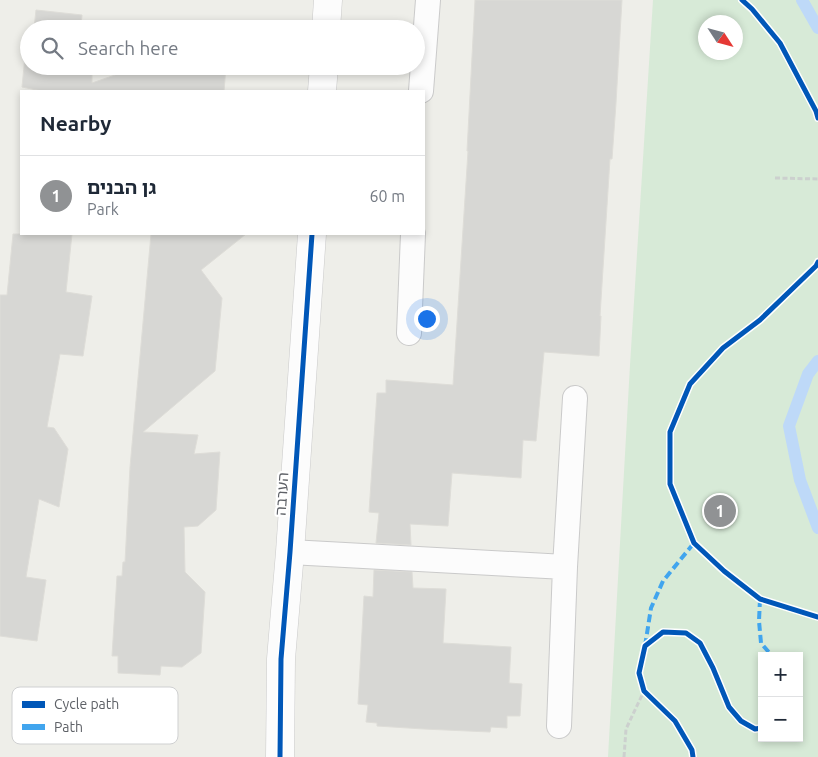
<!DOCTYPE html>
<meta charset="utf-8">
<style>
body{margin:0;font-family:Ubuntu,"Noto Sans Hebrew",sans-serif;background:#f6f6f7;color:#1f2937}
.controls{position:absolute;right:15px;bottom:15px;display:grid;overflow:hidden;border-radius:0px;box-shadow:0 2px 8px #0003}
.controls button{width:45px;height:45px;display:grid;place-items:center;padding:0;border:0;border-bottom:1px solid #e0e1e3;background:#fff;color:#1f2937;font:25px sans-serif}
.compass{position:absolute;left:698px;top:15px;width:45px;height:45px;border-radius:50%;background:#fff;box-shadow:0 2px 8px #0003;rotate:126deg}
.you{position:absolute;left:426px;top:318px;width:18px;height:18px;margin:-12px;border:4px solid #fff;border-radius:50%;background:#1a73e8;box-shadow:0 0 0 8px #1a73e833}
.badge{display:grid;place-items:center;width:32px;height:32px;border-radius:50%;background:#909294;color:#fff;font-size:16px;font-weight:700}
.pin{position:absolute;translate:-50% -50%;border:2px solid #fff;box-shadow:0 1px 5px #0006}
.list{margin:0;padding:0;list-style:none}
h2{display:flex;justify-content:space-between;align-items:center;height:65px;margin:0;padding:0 20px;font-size:21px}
h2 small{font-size:16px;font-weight:400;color:#747a83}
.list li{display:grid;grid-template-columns:32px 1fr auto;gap:15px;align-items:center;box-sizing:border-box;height:80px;padding:0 20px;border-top:1px solid #e0e1e3}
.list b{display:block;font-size:19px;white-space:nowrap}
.list p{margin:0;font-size:16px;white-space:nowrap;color:#747a83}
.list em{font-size:16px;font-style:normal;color:#747a83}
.icon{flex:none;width:28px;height:28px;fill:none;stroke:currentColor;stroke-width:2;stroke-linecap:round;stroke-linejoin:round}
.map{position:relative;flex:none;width:818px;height:757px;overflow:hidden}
.search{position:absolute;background:#fff;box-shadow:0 2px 8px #0003;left:20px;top:20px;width:405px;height:55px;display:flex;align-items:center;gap:12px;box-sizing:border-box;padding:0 18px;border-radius:28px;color:#747a83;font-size:19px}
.panel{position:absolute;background:#fff;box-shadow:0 2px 8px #0003;left:20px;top:90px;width:405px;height:145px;border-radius:0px}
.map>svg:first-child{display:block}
</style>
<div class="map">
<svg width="818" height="757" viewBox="0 0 818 757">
<rect width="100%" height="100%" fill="#eeeee9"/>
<path fill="#d7ead7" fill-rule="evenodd" d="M 653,0 L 818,0 L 818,757 L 608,757 L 630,365 ZM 706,22 L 736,22 L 736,52 L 706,52 ZM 762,656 L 799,656 L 799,738 L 762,738 Z"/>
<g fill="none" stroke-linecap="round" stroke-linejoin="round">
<path stroke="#bed9f8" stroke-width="12" d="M 802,0 L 818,28
M 818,361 L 808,374 L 789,426 L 800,480 L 818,528"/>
</g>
<path fill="#d7d7d4" stroke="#deddd8" d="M 475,0 L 622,0 L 616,103 L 612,159 L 610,159 L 600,316 L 601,316 L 599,356 L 544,352 L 536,441 L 523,440 L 521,478 L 452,473 L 448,526 L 410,524 L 411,545 L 376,543 L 379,513 L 369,512 L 377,393 L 386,393 L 386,380 L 453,385 L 468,151 L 467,151 Z
M 36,10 L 82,15 L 81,26 L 93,27 L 93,29 L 34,29 Z
M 172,21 L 229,26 L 228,29 L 172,29 Z
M 26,46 L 29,46 L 29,66 L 92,66 L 92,83 L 141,66 L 226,66 L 224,91 L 42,91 L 22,87 Z
M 13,234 L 72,234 L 66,292 L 92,296 L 83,356 L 60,354 L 47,427 L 54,428 L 68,449 L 59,507 L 39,499 L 26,577 L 46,580 L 37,641 L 0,636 L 0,295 L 7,295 Z
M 151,234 L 246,234 L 201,270 L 222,298 L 215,371 L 143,432 L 198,435 L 194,454 L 220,452 L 216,510 L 198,526 L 184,527 L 185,572 L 205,592 L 201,653 L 182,667 L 161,666 L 160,675 L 118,673 L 118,656 L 112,656 L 117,576 L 122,576 L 123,562 L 125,562 L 130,467 Z
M 374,570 L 412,572 L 413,588 L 446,589 L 443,643 L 511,647 L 509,683 L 522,684 L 520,716 L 507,716 L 507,728 L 491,727 L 490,732 L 424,729 L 377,726 L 377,723 L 366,722 L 368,705 L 358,704 L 364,596 L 373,597 Z"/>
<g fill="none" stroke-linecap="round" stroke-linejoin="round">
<g stroke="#cacaca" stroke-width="26">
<path id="service" d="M 421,91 L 428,0
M 409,333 L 413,234
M 290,552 L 565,567
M 559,726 L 565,567 L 575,398"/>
</g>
<g stroke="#cacaca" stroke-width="29">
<path id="minor" d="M 326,29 L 328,0
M 322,91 L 324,66
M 280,757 L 281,659 L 290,552 L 312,234"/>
</g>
<path stroke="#ccd0ce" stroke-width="3" stroke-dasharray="5 2.5" stroke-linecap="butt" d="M 775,178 L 818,179
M 624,757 L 626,729 L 644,691"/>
<use href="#service" stroke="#fcfcfc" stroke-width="24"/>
<use href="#minor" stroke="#fcfcfc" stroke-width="28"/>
<path stroke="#41a5ee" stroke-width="4" stroke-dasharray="8 4" stroke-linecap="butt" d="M 760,599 L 759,621 L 761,643 L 772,656
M 645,646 L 651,608 L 663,581 L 694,543"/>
<g stroke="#fff" stroke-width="8">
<path id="cycleway" d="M 742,0 L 752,9 L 780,43 L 816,111 L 818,118
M 818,262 L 816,266 L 760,320 L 723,348 L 690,384 L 670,432 L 670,484 L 694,543 L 724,571 L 760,599 L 818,617
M 280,757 L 281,659 L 290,552 L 312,234
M 693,757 L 692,750 L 675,721 L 644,691 L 639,673 L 645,646 L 663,632 L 686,633 L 700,643 L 713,668 L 729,707 L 741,721 L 755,729 L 762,728"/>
</g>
<use href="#cycleway" stroke="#0057b8" stroke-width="5"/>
</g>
<g text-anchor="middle" stroke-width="4.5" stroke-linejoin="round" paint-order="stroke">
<g font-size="15" fill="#5e6167" stroke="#fff">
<text transform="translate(282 494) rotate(-86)" y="5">הערבה</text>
</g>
</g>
<rect x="12" y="687" width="166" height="57" rx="8" fill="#fff" stroke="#cfd0d1" stroke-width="1"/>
<rect x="22" y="701" width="23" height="7" fill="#0057b8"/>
<rect x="22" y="724" width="23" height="6" fill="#41a5ee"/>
<g font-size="14" fill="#5e6167">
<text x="54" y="709">Cycle path</text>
<text x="54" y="732">Path</text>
</g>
</svg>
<div class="controls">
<button>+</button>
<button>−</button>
</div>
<svg class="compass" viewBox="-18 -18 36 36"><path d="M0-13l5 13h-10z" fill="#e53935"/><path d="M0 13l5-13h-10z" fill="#747a83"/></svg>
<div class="you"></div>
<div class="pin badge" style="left:720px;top:511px">1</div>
<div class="search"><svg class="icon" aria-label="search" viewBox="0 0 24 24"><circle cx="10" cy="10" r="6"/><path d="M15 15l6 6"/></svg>Search here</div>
<section class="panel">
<h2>Nearby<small></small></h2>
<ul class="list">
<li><span class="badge">1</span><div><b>גן הבנים</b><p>Park</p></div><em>60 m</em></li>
</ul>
</section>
</div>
